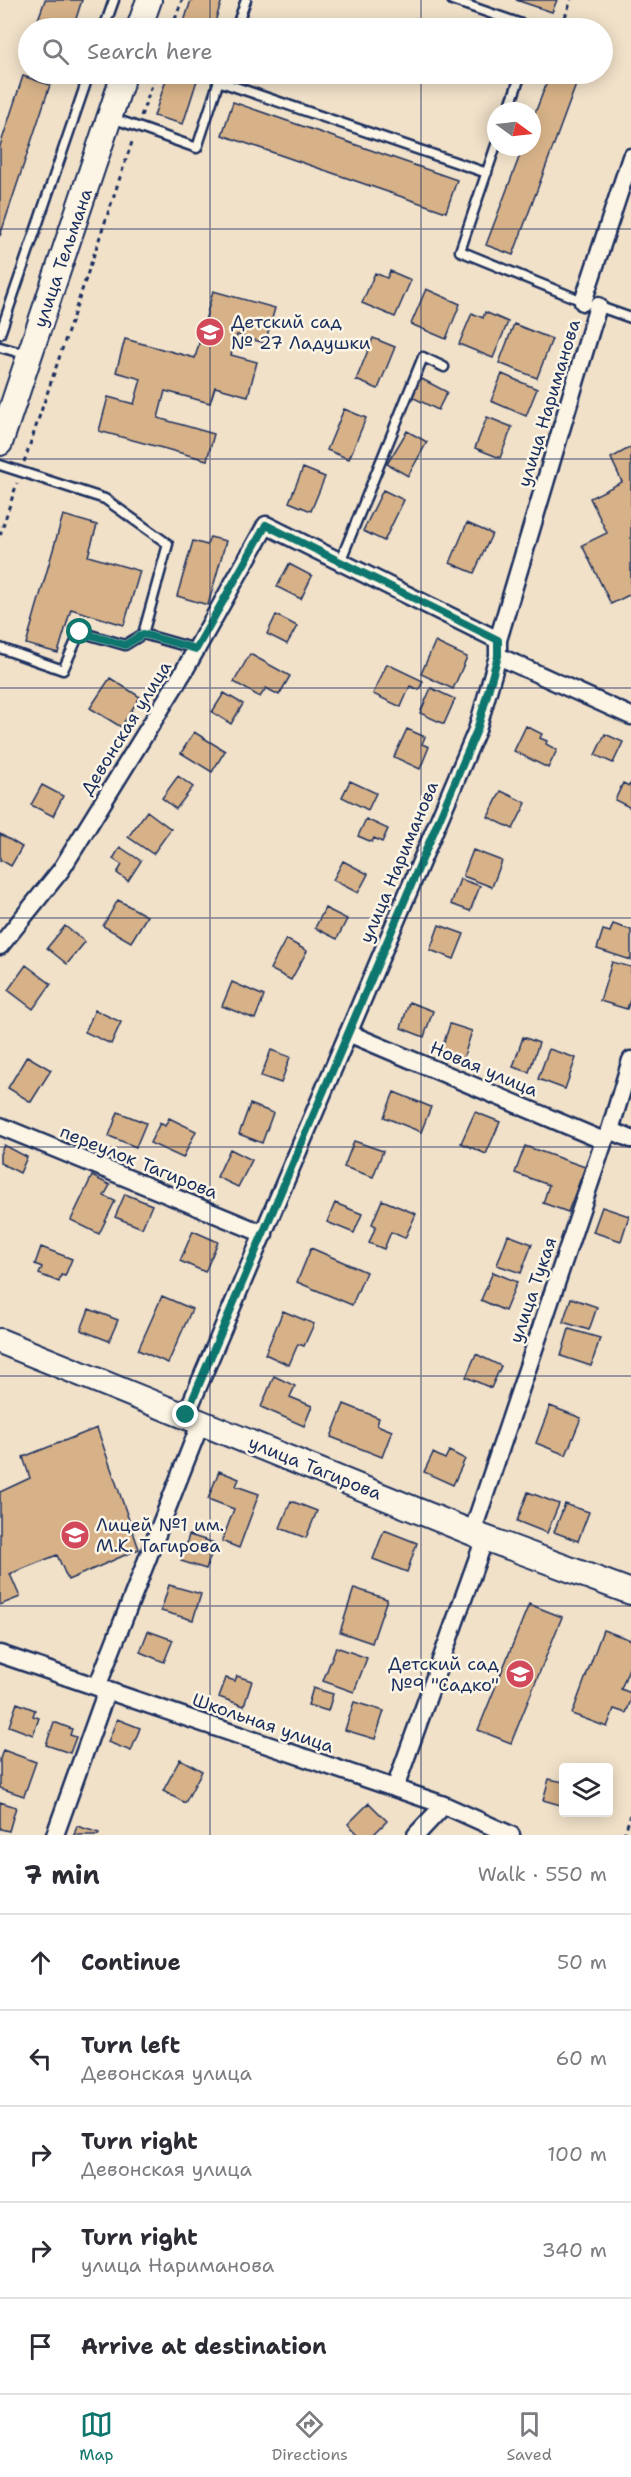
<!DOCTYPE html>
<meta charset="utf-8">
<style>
body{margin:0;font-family:"Shantell Sans",sans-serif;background:#f2f2f3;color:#2b2b33}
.controls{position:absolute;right:18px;bottom:18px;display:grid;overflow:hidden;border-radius:6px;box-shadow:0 3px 15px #0003}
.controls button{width:54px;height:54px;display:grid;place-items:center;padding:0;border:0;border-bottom:2px solid #e1e1e2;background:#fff;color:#2b2b33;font:30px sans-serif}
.compass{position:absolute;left:487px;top:102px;width:54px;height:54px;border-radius:50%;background:#fff;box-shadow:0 3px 15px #0003;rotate:105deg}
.stop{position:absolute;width:18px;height:18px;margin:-14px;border:4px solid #0f766e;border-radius:50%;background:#fff}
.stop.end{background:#0f766e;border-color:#fff;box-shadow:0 2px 6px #0008}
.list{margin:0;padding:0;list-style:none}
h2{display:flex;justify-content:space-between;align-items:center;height:78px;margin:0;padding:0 24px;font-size:26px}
h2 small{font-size:20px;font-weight:400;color:#7c7c81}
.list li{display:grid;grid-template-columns:39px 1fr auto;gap:18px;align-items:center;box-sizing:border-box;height:96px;padding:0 24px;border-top:2px solid #e1e1e2}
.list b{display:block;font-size:22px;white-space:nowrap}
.list p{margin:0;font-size:20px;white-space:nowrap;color:#7c7c81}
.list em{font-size:20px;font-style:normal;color:#7c7c81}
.icon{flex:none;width:33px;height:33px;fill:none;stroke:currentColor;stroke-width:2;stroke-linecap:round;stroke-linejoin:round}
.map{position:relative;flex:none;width:631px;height:1835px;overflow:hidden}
.search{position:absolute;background:#fff;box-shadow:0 3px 15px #0003;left:18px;right:18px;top:18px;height:66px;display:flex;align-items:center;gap:15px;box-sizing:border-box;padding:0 21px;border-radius:33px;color:#7c7c81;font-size:22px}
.sheet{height:558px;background:#fff}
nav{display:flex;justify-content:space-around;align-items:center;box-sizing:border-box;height:84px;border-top:2px solid #e1e1e2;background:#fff;font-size:16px;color:#7c7c81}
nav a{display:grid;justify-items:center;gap:3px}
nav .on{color:#0f766e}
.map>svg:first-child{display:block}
</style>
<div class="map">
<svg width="631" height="1835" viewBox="0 0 631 1835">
<rect width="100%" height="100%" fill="#f1e1c9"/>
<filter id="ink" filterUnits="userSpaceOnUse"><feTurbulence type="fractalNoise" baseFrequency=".0167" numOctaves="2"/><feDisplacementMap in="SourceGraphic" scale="12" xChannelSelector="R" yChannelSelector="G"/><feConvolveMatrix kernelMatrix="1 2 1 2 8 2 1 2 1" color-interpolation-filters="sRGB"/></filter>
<g filter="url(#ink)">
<path fill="#d7b288" stroke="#1b2f5e" stroke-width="1.5" d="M 45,0 L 82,0 L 73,28 L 35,28 Z
M 191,0 L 222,0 L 213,28 L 182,28 Z
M 516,0 L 557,0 L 552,12 Z
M 168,74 L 199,74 L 183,124 L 154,116 Z
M 550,74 L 580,74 L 513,255 L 486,245 L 523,147 L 532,147 L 532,121 Z
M 23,76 L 50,85 L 0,236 L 0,146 Z
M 233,102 L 457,180 L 446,212 L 222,135 Z
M 390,271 L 411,280 L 395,317 L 362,303 L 375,273 L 387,278 Z
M 426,289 L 460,304 L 446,339 L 411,324 Z
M 213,291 L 275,308 L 265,343 L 237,335 L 231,355 L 257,362 L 248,396 L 215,387 L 210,403 L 165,391 L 158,418 L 214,434 L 207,460 L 99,431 L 108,397 L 134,404 L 141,379 L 116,372 L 125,339 L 195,358 Z
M 485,312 L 508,322 L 493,358 L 459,344 L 472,313 L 483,318 Z
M 514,324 L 552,339 L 537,378 L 499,363 Z
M 373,338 L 395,347 L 378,389 L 356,380 Z
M 502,374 L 537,389 L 526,416 L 491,401 Z
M 420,378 L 447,392 L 438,410 L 410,396 Z
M 344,409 L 366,418 L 349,459 L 327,450 Z
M 487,417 L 512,427 L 500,458 L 475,448 Z
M 407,431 L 427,442 L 408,476 L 387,464 Z
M 631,447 L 631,594 L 611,604 L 582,545 L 607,533 L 590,498 L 622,482 L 611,458 Z
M 303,468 L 325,477 L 311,511 L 289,502 Z
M 383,490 L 404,500 L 384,541 L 363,531 Z
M 63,515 L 97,525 L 88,556 L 140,571 L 124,625 L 71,609 L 58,653 L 26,644 Z
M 467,523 L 492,534 L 474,573 L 450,563 Z
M 210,537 L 226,541 L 208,605 L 177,596 L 193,541 L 207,545 Z
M 289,564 L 312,576 L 301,599 L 277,587 Z
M 276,615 L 297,626 L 287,644 L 267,634 Z
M 435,642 L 467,657 L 453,689 L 421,674 Z
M 250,654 L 290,676 L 279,695 L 266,688 L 260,697 L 234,682 Z
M 387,664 L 423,681 L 419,690 L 410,686 L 401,707 L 373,694 Z
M 110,678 L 140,697 L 121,727 L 90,708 Z
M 431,688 L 455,699 L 444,724 L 420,713 Z
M 224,693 L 243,704 L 231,724 L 212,712 Z
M 526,726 L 542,734 L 540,738 L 547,741 L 546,744 L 557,750 L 548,768 L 514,751 Z
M 407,729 L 425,737 L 422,744 L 429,747 L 420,769 L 394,757 Z
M 194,732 L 225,751 L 212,772 L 181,753 Z
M 605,734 L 623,742 L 613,763 L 595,755 Z
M 178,776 L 193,787 L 176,809 L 162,798 Z
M 350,781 L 376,793 L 368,810 L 342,797 Z
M 623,783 L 629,786 L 631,783 L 631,808 L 615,800 Z
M 42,785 L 63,796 L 53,816 L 31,805 Z
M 501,791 L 526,803 L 513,829 L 488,817 Z
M 147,811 L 171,829 L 153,854 L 128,837 Z
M 366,819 L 388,829 L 382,842 L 374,838 L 372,842 L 358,836 Z
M 0,834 L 22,847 L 11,866 L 1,860 L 0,862 Z
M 120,847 L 141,861 L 128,881 L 117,873 L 122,865 L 113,859 Z
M 473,850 L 502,861 L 492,887 L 463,876 Z
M 343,861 L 368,874 L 358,893 L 333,880 Z
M 460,879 L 480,886 L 470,911 L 451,904 Z
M 118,900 L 147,916 L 131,942 L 103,926 Z
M 325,908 L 347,919 L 337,939 L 315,928 Z
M 613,924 L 631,930 L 631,960 L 597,949 L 603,930 L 610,932 Z
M 439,925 L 464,934 L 454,959 L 430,950 Z
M 65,926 L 85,942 L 67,964 L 47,948 Z
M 286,939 L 307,951 L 291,980 L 270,969 Z
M 612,962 L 631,967 L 631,997 L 627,1009 L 600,1001 Z
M 26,965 L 51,984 L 33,1009 L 8,990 Z
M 232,982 L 264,996 L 255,1019 L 222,1006 Z
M 409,1002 L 433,1011 L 424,1037 L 401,1028 Z
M 95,1010 L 121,1022 L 111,1044 L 85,1032 Z
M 450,1024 L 472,1031 L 463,1059 L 441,1051 Z
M 523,1037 L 539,1043 L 529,1072 L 513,1067 Z
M 549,1049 L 576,1058 L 565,1089 L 538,1079 Z
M 271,1050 L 290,1057 L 281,1083 L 261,1076 Z
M 27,1056 L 51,1070 L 31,1102 L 8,1088 Z
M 394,1092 L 431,1107 L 421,1132 L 384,1117 Z
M 250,1104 L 273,1113 L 262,1143 L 239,1134 Z
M 118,1112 L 146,1123 L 136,1147 L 109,1136 Z
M 475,1112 L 500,1122 L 486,1154 L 461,1143 Z
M 169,1118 L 196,1131 L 183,1158 L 150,1143 L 160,1123 L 165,1126 Z
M 354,1141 L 383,1151 L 373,1177 L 344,1167 Z
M 4,1145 L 27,1157 L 20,1173 L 0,1163 L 0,1154 Z
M 525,1146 L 585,1167 L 568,1212 L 543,1203 L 549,1185 L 515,1173 Z
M 230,1149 L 252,1160 L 238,1187 L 217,1177 Z
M 92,1176 L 110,1185 L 104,1196 L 115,1201 L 99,1234 L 71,1220 Z
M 125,1194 L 152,1205 L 142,1228 L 115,1217 Z
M 382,1200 L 416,1214 L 405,1238 L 391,1232 L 384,1249 L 369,1243 L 376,1226 L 372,1224 Z
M 335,1203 L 362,1214 L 354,1233 L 327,1222 Z
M 602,1207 L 629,1216 L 621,1241 L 593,1232 Z
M 193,1231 L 218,1242 L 205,1272 L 180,1261 Z
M 508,1235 L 532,1244 L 521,1273 L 497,1265 Z
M 41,1247 L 72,1259 L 65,1276 L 61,1275 L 59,1282 L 39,1274 L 42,1267 L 35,1264 Z
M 311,1248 L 366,1272 L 352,1305 L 297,1282 Z
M 493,1272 L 517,1282 L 505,1311 L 481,1300 Z
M 162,1296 L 192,1309 L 168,1363 L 138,1350 Z
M 571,1298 L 597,1307 L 589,1330 L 563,1322 Z
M 89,1309 L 118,1320 L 109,1341 L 81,1330 Z
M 283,1311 L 314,1324 L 304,1346 L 298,1344 L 289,1365 L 265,1354 Z
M 569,1329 L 600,1338 L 591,1366 L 561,1356 Z
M 476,1354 L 501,1366 L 491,1388 L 466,1377 Z
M 274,1376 L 295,1386 L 290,1397 L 312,1406 L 304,1426 L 261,1407 Z
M 344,1404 L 379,1418 L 377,1425 L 392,1431 L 382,1457 L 331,1437 Z
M 550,1406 L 581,1418 L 566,1455 L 536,1443 Z
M 97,1428 L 139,1549 L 68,1580 L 57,1555 L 10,1574 L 20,1597 L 0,1605 L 0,1492 L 30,1478 L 23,1457 Z
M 449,1451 L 465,1459 L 453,1485 L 424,1472 L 433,1453 L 445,1459 Z
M 219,1471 L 239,1479 L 236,1486 L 259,1494 L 239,1548 L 222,1541 L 234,1509 L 208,1499 Z
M 528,1492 L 559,1504 L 547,1533 L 517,1521 Z
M 291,1501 L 317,1511 L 306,1538 L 280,1528 Z
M 565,1504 L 589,1512 L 578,1541 L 554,1532 Z
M 384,1530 L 417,1543 L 407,1572 L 373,1559 Z
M 189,1535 L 215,1543 L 206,1569 L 181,1561 Z
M 169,1585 L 201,1594 L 193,1620 L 161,1611 Z
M 354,1588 L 387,1599 L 372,1643 L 340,1632 Z
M 529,1604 L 562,1617 L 511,1743 L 478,1730 Z
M 603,1630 L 631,1640 L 631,1663 L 621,1689 L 631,1693 L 631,1700 L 626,1713 L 614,1709 L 607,1727 L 572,1714 Z
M 148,1631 L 173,1640 L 164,1662 L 140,1652 Z
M 336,1647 L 367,1658 L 354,1692 L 323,1681 Z
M 237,1676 L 252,1681 L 244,1706 L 219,1697 L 226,1678 L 235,1681 Z
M 313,1688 L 333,1694 L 328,1711 L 308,1705 Z
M 354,1702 L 384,1711 L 375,1739 L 345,1730 Z
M 17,1703 L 35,1710 L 33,1716 L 39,1718 L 33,1735 L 9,1726 Z
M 117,1719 L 140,1728 L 131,1751 L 108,1742 Z
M 54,1722 L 72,1729 L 70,1735 L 76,1737 L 70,1753 L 46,1745 Z
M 3,1750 L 36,1762 L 24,1796 L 0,1788 L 0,1759 Z
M 180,1759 L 202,1771 L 185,1803 L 163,1791 Z
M 549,1779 L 564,1782 L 564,1806 L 543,1800 Z
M 0,1802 L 16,1807 L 9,1831 L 0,1829 Z
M 369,1803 L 387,1821 L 373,1835 L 359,1835 L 348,1824 Z
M 77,1826 L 99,1833 L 98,1835 L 74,1835 Z"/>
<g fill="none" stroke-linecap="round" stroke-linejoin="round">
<g stroke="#1b2f5e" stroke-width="13">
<path id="lane" d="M 452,0 L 533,28
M 104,28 L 114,0
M 236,28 L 246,0
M 218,81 L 487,173
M 508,111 L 521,74
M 112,118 L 197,148 L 221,74
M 496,145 L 460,251 L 585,302
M 597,306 L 631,318
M 0,334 L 89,74
M 0,347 L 28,355
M 0,465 L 105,499 L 168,544 L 143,634 L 196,649
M 340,562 L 423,357 L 444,367
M 0,648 L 63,670 L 80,632 L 125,645 L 143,634"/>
</g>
<g stroke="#1b2f5e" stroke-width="21">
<path id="street" d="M 583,302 L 631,157
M 498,656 L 631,716
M 0,946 L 61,870 L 184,671 L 266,525 L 498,640
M 348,1033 L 604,1141
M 0,1126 L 264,1234
M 610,1130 L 631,1139
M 186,1415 L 477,730 L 498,656 L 498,640 L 598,306
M 472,1533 L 604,1141 L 610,1130 L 631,1060
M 0,1654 L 444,1805 L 511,1835
M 97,1687 L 201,1422
M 395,1788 L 485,1538
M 55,1835 L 107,1690
M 416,1835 L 444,1805"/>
</g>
<g stroke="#1b2f5e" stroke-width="28">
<path id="secondary" d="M 139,28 L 149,0
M 0,443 L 124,74
M 0,1341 L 485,1538 L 631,1592"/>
</g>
<path stroke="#1b2f5e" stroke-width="3" stroke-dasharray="4.5 4.5" stroke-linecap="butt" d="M 562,26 L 571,0
M 172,28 L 182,0
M 141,116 L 156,74
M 24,462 L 133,139
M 0,535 L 17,483
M 624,1835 L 631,1814"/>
<use href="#lane" stroke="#fcf5e5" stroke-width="8"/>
<use href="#street" stroke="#fcf5e5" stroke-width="16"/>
<use href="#secondary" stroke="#fcf5e5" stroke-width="24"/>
</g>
</g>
<g fill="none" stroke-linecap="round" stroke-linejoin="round" filter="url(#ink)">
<path stroke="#0f766e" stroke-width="8" d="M 80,632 L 125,645 L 143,634 L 196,649 L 266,525 L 498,640 L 498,656 L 477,730 L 186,1415"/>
</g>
<path fill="none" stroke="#1b2f5e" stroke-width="1.5" stroke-opacity="0.55" d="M 210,0 L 210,28M 421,0 L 421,28M 210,74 L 210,1835M 421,74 L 421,1835M 0,229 L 631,229M 0,459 L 631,459M 0,688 L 631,688M 0,918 L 631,918M 0,1147 L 631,1147M 0,1376 L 631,1376M 0,1606 L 631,1606"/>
<defs>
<g id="school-disc" transform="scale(1.5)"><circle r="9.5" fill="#d1495b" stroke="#fcf5e5"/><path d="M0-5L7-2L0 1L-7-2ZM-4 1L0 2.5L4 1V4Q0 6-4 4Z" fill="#fff"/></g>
</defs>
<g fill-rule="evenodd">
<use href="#school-disc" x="210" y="332"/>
<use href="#school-disc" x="75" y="1535"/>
<use href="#school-disc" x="520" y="1674"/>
</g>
<g text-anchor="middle" stroke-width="5" stroke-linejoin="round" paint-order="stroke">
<g font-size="18" fill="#1b2f5e" stroke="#fcf5e5">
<text transform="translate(63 258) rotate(-71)" y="6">улица Тельмана</text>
<text transform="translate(549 403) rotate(-73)" y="6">улица Нариманова</text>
<text transform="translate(126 728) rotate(-58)" y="6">Девонская улица</text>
<text transform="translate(399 862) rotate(-67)" y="6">улица Нариманова</text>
<text transform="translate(484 1069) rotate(23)" y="6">Новая улица</text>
<text transform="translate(139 1162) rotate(22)" y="6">переулок Тагирова</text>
<text transform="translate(533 1290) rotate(-71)" y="6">улица Тукая</text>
<text transform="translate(315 1468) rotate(22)" y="6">улица Тагирова</text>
<text transform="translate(263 1723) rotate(19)" y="6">Школьная улица</text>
</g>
<g font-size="18" fill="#1b2f5e" stroke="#fcf5e5" text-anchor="start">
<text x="231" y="328">Детский сад<tspan x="231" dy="21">№ 27 Ладушки</tspan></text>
<text x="96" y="1531">Лицей №1 им.<tspan x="96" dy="21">М.К. Тагирова</tspan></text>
<text x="499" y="1670" text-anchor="end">Детский сад<tspan x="499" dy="21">№9 "Садко"</tspan></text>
</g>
</g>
</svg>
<div class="controls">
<button><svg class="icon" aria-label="layers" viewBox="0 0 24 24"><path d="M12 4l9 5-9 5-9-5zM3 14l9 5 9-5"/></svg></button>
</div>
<svg class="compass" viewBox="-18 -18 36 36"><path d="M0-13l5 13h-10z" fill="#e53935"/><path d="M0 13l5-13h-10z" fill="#7c7c81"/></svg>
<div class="stop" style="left:80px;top:632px"></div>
<div class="stop end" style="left:186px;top:1415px"></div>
<div class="search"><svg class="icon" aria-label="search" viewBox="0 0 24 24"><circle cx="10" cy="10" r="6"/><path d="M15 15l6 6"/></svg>Search here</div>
</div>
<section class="sheet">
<h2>7 min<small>Walk · 550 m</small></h2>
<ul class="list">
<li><svg class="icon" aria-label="ahead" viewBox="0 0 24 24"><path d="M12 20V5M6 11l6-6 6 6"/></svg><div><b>Continue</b></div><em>50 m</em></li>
<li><svg class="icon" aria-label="left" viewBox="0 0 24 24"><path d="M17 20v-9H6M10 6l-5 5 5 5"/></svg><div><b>Turn left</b><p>Девонская улица</p></div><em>60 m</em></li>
<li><svg class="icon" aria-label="right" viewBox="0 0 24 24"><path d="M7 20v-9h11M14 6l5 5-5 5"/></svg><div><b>Turn right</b><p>Девонская улица</p></div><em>100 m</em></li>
<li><svg class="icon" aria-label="right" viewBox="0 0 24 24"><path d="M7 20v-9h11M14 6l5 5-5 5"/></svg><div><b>Turn right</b><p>улица Нариманова</p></div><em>340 m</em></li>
<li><svg class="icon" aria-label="arrive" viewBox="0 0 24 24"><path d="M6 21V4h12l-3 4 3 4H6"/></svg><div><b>Arrive at destination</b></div></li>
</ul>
</section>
<nav>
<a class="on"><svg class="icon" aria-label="map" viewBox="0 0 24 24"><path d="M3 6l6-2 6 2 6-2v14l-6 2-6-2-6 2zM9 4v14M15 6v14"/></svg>Map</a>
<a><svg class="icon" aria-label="directions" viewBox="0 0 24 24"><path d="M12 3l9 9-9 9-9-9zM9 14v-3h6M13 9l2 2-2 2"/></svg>Directions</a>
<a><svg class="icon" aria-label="saved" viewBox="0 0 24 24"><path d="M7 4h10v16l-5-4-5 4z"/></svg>Saved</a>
</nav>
